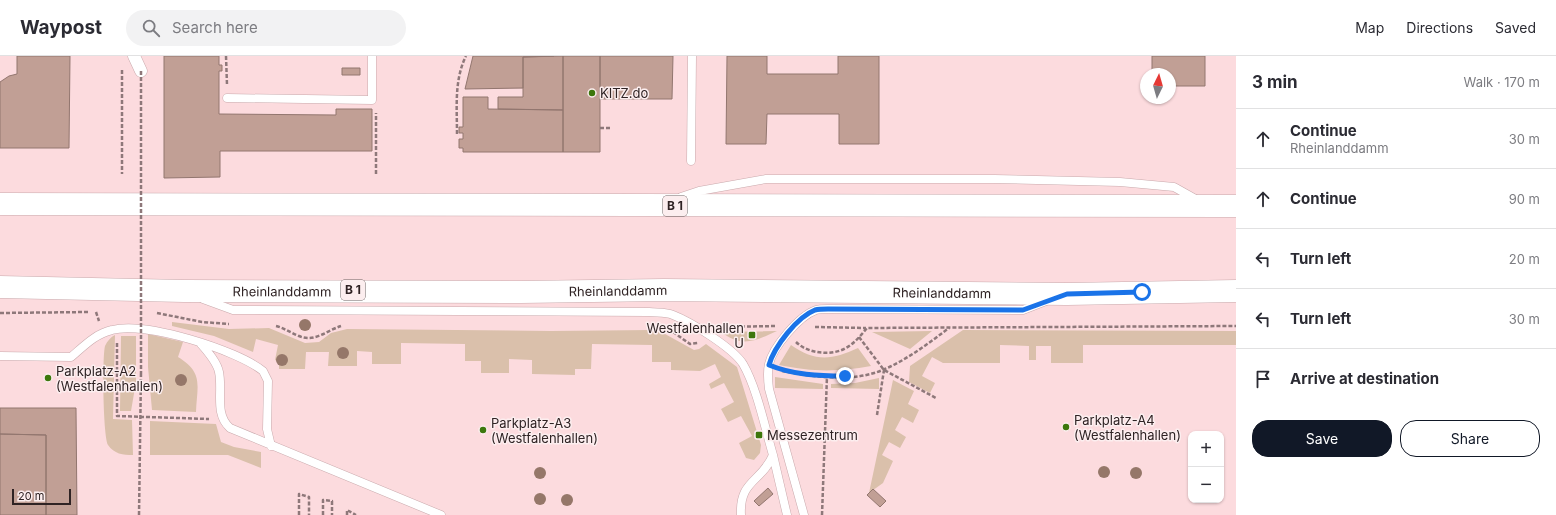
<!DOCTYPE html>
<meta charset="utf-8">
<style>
body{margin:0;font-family:Inter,sans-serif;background:#f2f2f3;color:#2b2b33}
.controls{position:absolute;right:12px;bottom:12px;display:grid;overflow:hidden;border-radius:8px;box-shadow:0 1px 3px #0004}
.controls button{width:36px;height:36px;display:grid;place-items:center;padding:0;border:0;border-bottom:1px solid #e1e1e2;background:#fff;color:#2b2b33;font:20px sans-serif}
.compass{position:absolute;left:1140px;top:12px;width:36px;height:36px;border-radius:50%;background:#fff;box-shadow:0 1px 3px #0004;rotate:5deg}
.scale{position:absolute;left:12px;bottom:10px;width:59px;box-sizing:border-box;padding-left:4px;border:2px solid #2f2324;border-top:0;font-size:11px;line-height:14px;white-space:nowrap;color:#2f2324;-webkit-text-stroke:3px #fceeef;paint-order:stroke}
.stop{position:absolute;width:12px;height:12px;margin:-9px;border:3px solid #1a73e8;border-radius:50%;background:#fff}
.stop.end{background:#1a73e8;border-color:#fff;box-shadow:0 1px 4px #0008}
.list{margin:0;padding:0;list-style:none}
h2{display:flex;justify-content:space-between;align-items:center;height:52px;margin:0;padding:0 16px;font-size:17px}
h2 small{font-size:13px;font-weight:400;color:#7c7c81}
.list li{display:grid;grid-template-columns:26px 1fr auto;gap:12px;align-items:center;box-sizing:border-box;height:60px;padding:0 16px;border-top:1px solid #e1e1e2}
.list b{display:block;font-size:15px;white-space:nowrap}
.list p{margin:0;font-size:13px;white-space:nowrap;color:#7c7c81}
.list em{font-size:13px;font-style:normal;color:#7c7c81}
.actions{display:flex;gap:8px;padding:12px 16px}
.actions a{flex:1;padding:9px 0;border:1px solid #111827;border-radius:16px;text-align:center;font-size:14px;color:#111827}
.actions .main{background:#111827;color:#fff}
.icon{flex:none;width:22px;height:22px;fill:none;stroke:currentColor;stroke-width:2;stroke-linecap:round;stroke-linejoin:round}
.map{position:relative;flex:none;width:1236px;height:459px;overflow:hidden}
header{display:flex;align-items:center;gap:24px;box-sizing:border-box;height:56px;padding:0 20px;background:#fff;border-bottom:1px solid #e1e1e2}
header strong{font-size:19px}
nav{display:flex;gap:22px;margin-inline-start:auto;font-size:14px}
.search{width:280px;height:36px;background:#f2f2f3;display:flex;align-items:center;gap:10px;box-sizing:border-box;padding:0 14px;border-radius:22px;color:#7c7c81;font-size:15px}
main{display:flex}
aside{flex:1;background:#fff}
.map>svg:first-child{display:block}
</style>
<header>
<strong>Waypost</strong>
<div class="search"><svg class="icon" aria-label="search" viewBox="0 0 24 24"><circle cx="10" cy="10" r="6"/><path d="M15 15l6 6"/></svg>Search here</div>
<nav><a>Map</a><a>Directions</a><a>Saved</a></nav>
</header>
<main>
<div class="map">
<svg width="1236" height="459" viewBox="0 0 1236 459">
<rect width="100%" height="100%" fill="#fcdbde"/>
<path fill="#dac0ab" d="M 172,266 L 229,273 L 269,272 L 305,287 L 319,286 L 331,277 L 347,273 L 551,275 L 652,274 L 665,278 L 694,294 L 699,293 L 706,288 L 737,311 L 761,389 L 760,397 L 754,404 L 746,402 L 739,387 L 752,380 L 741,360 L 728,366 L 721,353 L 734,346 L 724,327 L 711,333 L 709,328 L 721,321 L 715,308 L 700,315 L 671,314 L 671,306 L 652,306 L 652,289 L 592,288 L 591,313 L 575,313 L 575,319 L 532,318 L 532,304 L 509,303 L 509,317 L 481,317 L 481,305 L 465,305 L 465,288 L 401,287 L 401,308 L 372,308 L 372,296 L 357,295 L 357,310 L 328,310 L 329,296 L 306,296 L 305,313 L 279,313 L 279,306 L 275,304 L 278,289 L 256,283 L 253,296 L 214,280 L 172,270 Z
M 963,274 L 1236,275 L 1236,289 L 1083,289 L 1083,307 L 1051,307 L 1051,290 L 1036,290 L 1036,304 L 1029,304 L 1029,290 L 1000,289 L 1000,307 L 943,307 L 932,301 L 922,320 L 935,327 L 930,337 L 909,326 L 910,310 Z
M 777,275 C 755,285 742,292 721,276 Z
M 932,275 L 910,293 L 872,276 Z
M 148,278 L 183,286 L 178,301 C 204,317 197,329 196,356 L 152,354 L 148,311 Z
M 115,279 L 113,363 L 132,364 L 133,399 C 123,399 114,398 108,389 C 103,380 102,302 105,290 C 107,285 111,281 115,279 Z
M 121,280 L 136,280 L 136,326 L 131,355 L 120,355 Z
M 791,289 C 815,306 832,304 858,292 L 871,310 C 837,316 813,316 779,309 Z
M 775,321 L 823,328 L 823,333 L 775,332 Z
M 879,322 L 879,333 L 831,332 L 831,328 L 855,327 Z
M 893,324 L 914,335 L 908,348 L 919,354 L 913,367 L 902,361 L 895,374 L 906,381 L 900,392 L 889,386 L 882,399 L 893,405 L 883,427 L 869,437 Z
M 150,365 L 216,368 L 221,386 L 234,391 L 261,396 L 261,412 L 228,399 L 150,399 Z"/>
<path fill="#c19f95" stroke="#92766f" d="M 17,0 L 70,0 L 69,92 L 0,92 L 0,26 L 9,20 L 17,18 Z
M 164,0 L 219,0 L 219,9 L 222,9 L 222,15 L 219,15 L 219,58 L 336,59 L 336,53 L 372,53 L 372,95 L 220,95 L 220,121 L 164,122 Z
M 473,0 L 554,0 L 523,1 L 523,32 L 465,33 Z
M 563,0 L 563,54 L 498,53 L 498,41 L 523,41 L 523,1 Z
M 563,0 L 600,0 L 600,96 L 563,96 Z
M 600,0 L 673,0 L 672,43 L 600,43 Z
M 727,0 L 767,0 L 767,18 L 838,18 L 838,0 L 879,0 L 879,88 L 839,88 L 839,58 L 767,58 L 766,88 L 726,88 Z
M 1152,0 L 1205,0 L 1205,30 L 1170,30 L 1170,18 L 1152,18 Z
M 342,12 L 360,12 L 360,19 L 342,19 Z
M 463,41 L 488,41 L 488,53 L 563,54 L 563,96 L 463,96 L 463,92 L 459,92 L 459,83 L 463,83 L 463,77 L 459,77 L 459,71 L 463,71 Z
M 0,352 L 76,352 L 77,459 L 46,459 L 46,379 L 0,378 Z
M 0,378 L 46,379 L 46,459 L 0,459 Z
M 768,432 L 773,438 L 759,450 L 754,445 Z
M 873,433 L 886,445 L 880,451 L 867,439 Z"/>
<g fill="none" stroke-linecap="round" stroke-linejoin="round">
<g stroke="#c9a9ac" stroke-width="9">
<path id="service" d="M 227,42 L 372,44 L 372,0
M 691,105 L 692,0
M 681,141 L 699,135 L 766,123 L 994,123 L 1120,126 L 1174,131 L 1199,145
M 203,243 L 233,254 L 649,256 C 657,257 666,256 673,259 C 691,266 733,292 743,308 C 757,332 765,372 773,399 C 762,426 739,424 741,459
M 201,288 C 208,296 217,306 219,316 C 223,335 214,358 230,372 L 441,459
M 0,300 L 71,301 C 84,290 95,278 112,274 C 145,265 237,294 263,315 L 268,325 L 267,373 L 271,390
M 773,399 L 787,459
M 804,459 L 769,333 C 768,325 767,316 769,308 C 773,291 799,260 816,254 C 819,253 824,253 828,253 L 1023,254 L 1046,245"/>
</g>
<g stroke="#c9a9ac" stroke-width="13">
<path id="pedestrian" d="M 134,0 L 141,15"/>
</g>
<g stroke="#c9a9ac" stroke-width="23">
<g id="primary">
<path d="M 0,148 L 1236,150"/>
<path id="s1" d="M 0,231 L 184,235 L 521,236 L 664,234 L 1067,238 L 1236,235"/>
</g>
</g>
<path stroke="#8e787a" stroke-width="2.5" stroke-dasharray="4 2" stroke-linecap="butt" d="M 226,0 L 227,29
M 122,14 L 122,118
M 600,72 L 611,72
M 457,78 C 457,52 454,24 466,0
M 376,118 L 376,57
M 96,256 L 99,265
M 0,257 L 88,256
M 157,257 L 202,266 L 229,268
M 276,270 C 284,272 291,277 299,280 C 314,287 328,274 341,270
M 723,271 L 776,270
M 815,271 L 866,272
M 673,276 L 690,288 L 698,287
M 859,281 L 884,314 L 936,342
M 796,286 C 808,298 832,300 846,292 C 855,287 861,279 867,272 L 1236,270
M 117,287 L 117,360 L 209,363
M 782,315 C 814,321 854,327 885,313 C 908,303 929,287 949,272
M 877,359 L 884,314
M 139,459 L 141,317
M 299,459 L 299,438 L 309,441 L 309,459
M 323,459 L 323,444 L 332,445 L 332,459
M 347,459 L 347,454 L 356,459
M 822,459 L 827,320"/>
<use href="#service" stroke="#fff" stroke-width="8"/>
<use href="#pedestrian" stroke="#fff" stroke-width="12"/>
<use href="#primary" stroke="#fff" stroke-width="22"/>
<path stroke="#8e787a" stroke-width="2.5" stroke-dasharray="4 2" stroke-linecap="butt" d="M 141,15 L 141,317"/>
</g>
<g fill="#957769">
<circle cx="305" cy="269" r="6"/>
<circle cx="343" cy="297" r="6"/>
<circle cx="282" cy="304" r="6"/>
<circle cx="181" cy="324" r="6"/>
<circle cx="1104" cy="416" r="6"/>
<circle cx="540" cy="417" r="6"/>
<circle cx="1136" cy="417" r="6"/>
<circle cx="540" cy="443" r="6"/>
<circle cx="567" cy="444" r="6"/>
</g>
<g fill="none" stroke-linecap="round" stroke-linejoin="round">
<path stroke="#1a73e8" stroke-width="5" d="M 845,320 C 819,320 793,319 769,309 C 774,291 797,261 815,254 C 819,253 824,253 828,253 L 1023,254 L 1067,238 L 1142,236"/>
</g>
<g fill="#3c770c" stroke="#fceeef" stroke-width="1.5">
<circle cx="592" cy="37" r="4"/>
<rect x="748" y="275" width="8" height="8" rx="2"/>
<circle cx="48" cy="322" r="4"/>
<circle cx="1066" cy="371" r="4"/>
<circle cx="483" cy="374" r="4"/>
<rect x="755" y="375" width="8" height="8" rx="2"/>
</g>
<g text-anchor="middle" stroke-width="3" stroke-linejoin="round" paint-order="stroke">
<g fill="#fceeef" stroke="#6c6061" stroke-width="1">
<rect x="663" y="140" width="24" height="20" rx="3"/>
<rect x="341" y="224" width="24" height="20" rx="3"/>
</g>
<g font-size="12" font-weight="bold" fill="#2f2324">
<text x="675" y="154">B 1</text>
<text x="353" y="238">B 1</text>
</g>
<g font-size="13" fill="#2f2324" stroke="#fceeef" text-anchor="start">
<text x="600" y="42">KITZ.do</text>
<text x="744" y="277" text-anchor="end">Westfalenhallen<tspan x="744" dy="15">U</tspan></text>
<text x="56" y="320">Parkplatz-A2<tspan x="56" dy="15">(Westfalenhallen)</tspan></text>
<text x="1074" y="369">Parkplatz-A4<tspan x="1074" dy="15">(Westfalenhallen)</tspan></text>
<text x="491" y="372">Parkplatz-A3<tspan x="491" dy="15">(Westfalenhallen)</tspan></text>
<text x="767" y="384">Messezentrum</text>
</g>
<g font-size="13" fill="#2f2324" stroke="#fceeef">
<text dy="5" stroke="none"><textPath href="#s1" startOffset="618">Rheinlanddamm</textPath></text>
<text dy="5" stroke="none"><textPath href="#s1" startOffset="282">Rheinlanddamm</textPath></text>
<text dy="5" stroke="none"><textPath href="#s1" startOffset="942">Rheinlanddamm</textPath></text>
</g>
</g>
</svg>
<div class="controls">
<button>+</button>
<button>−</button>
</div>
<svg class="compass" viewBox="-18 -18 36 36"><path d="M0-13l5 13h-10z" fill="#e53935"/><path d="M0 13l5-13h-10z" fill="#7c7c81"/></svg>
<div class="scale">20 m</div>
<div class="stop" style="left:1142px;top:236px"></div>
<div class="stop end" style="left:845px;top:320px"></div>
</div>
<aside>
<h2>3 min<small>Walk · 170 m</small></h2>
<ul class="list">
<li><svg class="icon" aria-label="ahead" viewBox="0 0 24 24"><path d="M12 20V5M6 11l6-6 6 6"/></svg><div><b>Continue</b><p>Rheinlanddamm</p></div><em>30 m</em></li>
<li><svg class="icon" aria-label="ahead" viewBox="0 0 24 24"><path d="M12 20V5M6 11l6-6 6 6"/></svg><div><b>Continue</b></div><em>90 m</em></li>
<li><svg class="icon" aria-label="left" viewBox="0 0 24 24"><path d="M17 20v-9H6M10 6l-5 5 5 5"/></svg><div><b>Turn left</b></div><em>20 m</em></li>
<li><svg class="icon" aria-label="left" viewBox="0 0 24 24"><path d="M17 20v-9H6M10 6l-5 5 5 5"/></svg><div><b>Turn left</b></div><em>30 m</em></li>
<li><svg class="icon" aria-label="arrive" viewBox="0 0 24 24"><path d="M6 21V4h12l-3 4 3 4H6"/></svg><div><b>Arrive at destination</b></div></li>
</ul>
<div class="actions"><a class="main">Save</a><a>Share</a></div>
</aside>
</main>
